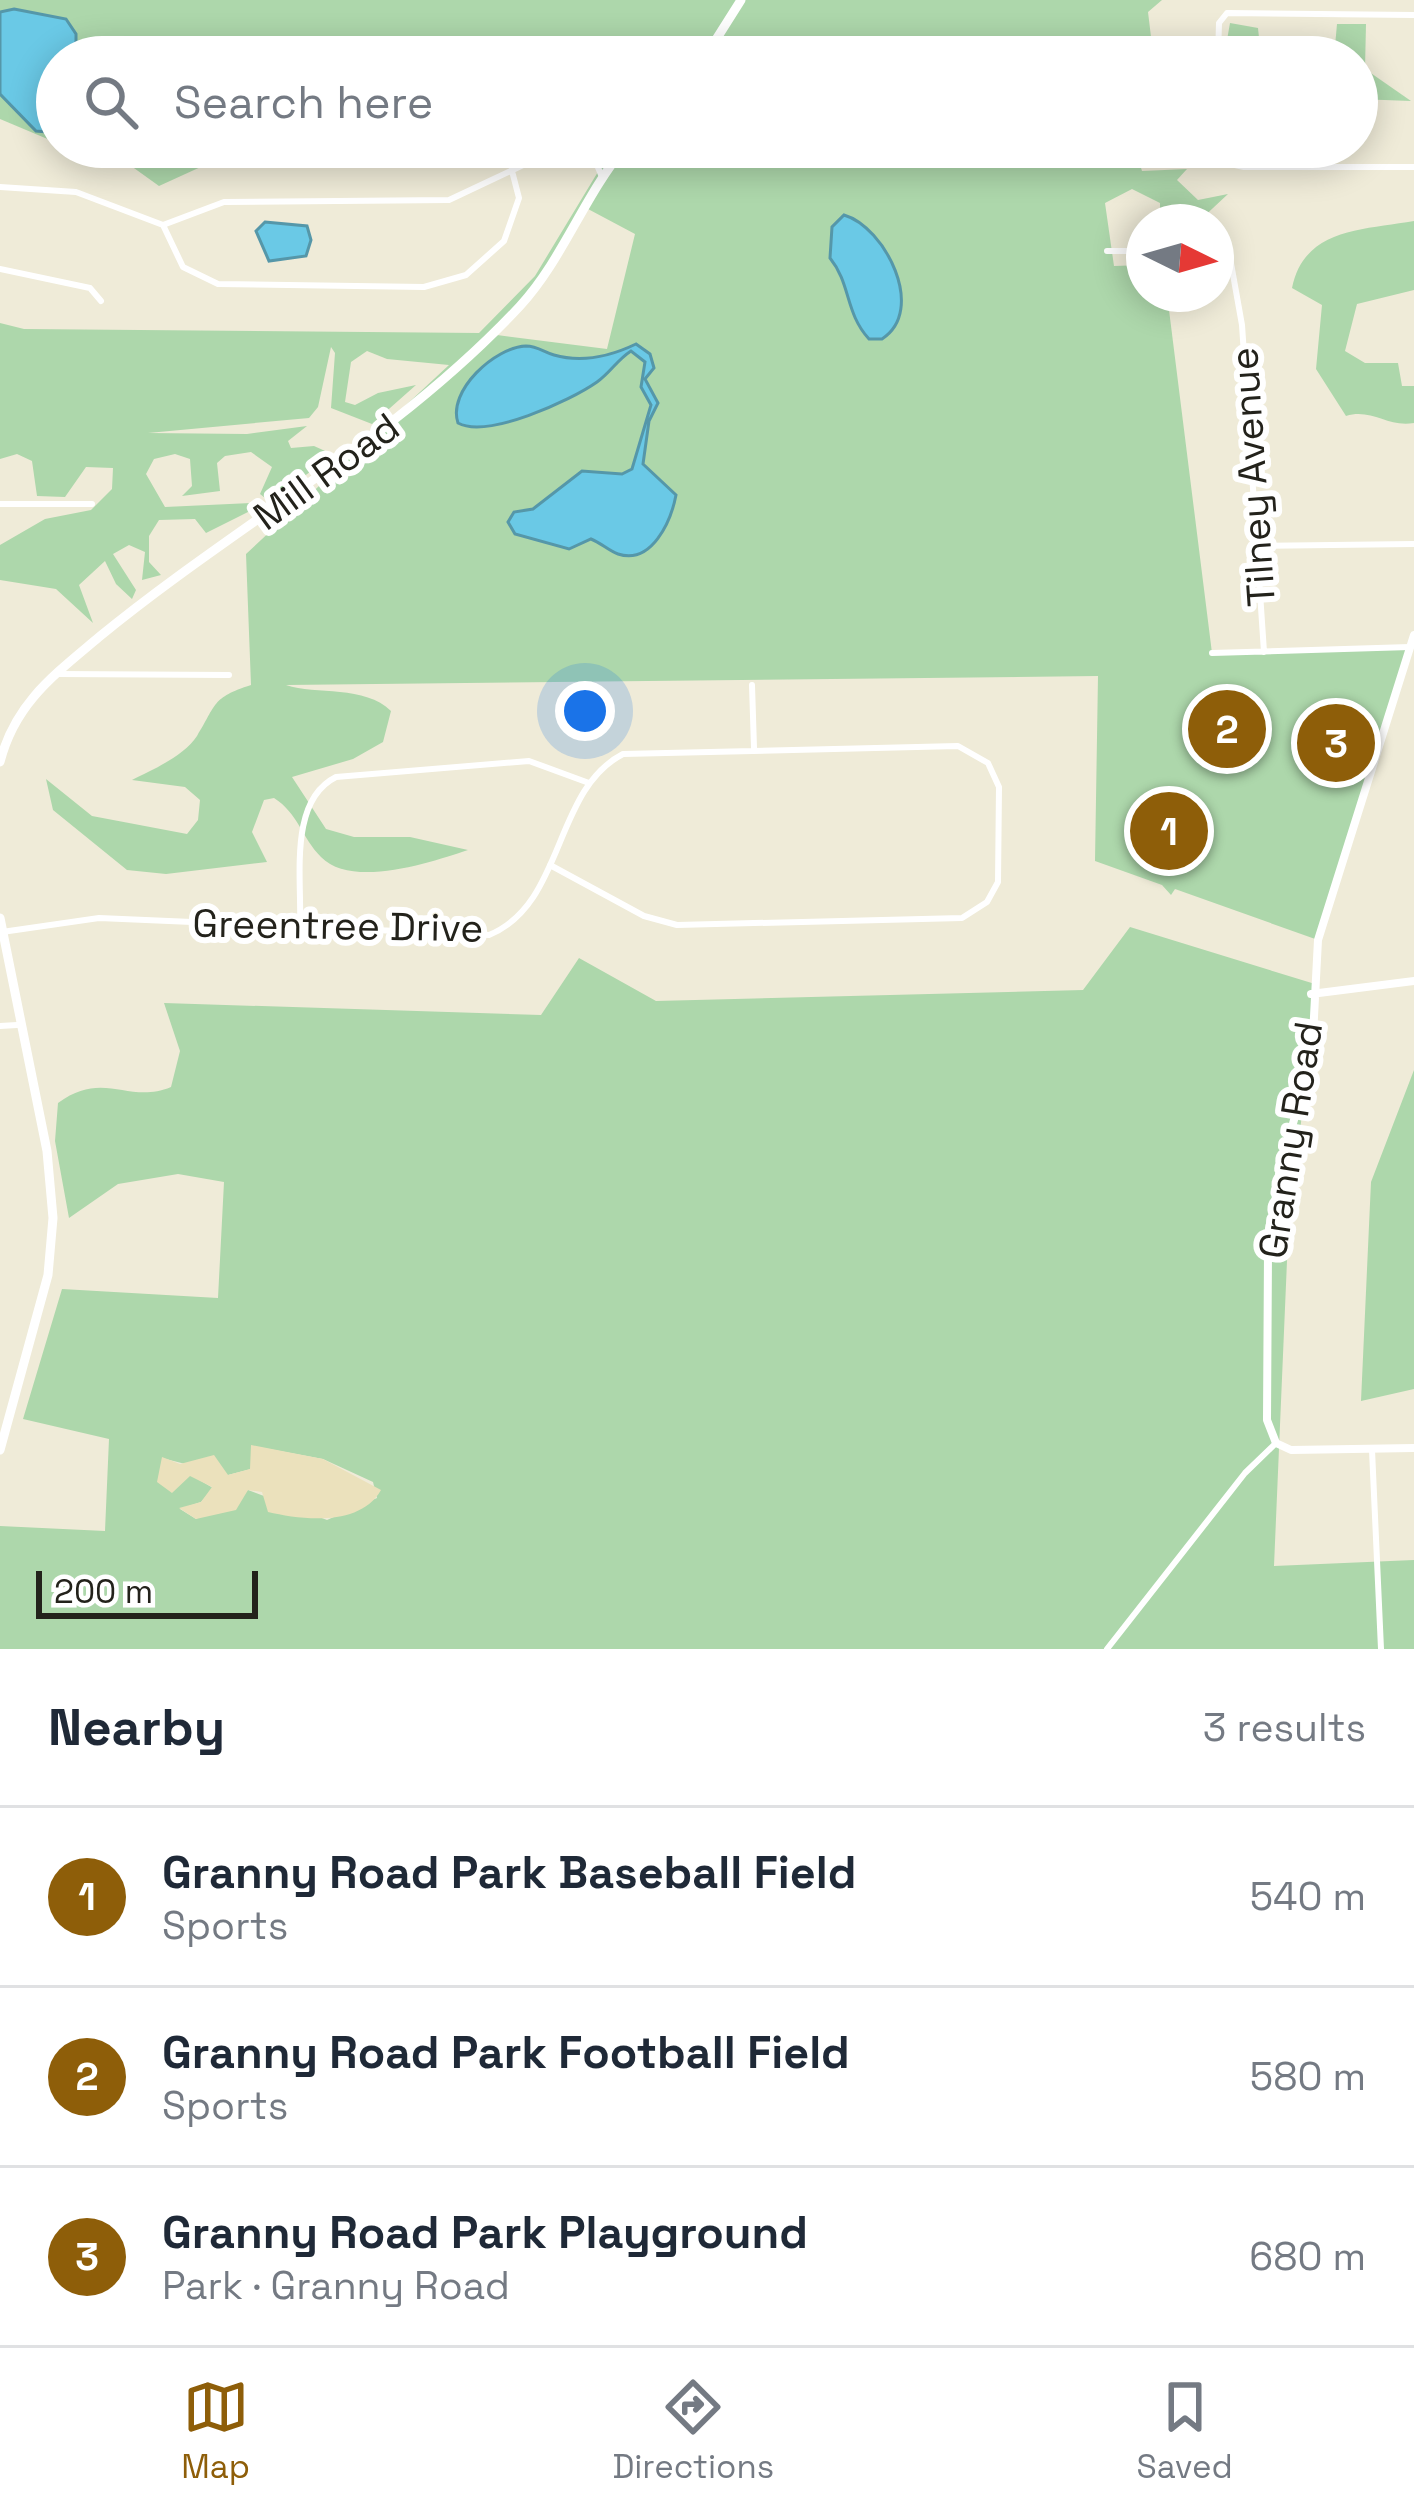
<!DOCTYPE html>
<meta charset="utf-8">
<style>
body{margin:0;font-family:"Space Grotesk",sans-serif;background:#f2f2f3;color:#1f2937}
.compass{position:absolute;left:1126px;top:204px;width:108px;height:108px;border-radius:50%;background:#fff;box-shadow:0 6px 30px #0003;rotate:95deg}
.scale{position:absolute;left:36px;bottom:30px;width:222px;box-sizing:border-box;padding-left:12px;border:6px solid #23221b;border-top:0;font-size:33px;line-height:42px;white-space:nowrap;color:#23221b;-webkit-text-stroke:9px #fff;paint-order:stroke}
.you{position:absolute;left:585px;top:711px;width:42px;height:42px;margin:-30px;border:9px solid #fff;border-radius:50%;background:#1a73e8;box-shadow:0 0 0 18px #1a73e833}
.badge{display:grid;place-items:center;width:78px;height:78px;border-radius:50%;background:#8e5e09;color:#fff;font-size:39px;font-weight:700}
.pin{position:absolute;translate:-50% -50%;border:6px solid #fff;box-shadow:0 3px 12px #0006}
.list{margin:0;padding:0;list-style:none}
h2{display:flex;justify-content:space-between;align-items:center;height:156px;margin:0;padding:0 48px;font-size:51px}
h2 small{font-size:39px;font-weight:400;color:#747a83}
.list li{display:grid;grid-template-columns:78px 1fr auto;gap:36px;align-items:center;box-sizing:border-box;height:180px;padding:0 48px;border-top:3px solid #e0e1e3}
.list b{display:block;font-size:45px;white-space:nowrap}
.list p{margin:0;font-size:39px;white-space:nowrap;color:#747a83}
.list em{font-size:39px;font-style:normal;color:#747a83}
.icon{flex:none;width:66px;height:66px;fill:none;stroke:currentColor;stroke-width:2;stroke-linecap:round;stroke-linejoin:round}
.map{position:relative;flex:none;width:1414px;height:1649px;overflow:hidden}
.search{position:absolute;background:#fff;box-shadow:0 6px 30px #0003;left:36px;right:36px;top:36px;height:132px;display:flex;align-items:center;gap:30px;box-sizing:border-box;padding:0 42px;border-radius:66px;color:#747a83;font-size:45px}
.sheet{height:696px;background:#fff}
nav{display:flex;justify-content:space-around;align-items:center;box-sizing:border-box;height:168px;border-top:3px solid #e0e1e3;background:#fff;font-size:33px;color:#747a83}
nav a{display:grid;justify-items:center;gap:6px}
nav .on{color:#8e5e09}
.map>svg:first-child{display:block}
</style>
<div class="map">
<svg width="1414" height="1649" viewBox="0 0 1414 1649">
<rect width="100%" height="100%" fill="#efebd8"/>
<path fill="#add7ab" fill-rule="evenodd" d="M 0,0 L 1162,0 L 1148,12 L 1152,45 L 1180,57 L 57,57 L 57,143 L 0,119 Z
M 1230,23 L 1258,28 L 1261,57 L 1224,57 Z
M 1337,24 L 1366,24 L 1365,69 L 1411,101 L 1357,99 L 1357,57 L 1334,57 Z
M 72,147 L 466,147 L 439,160 L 205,165 L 159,186 L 120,158 Z
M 613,147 L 1142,147 L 1136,152 L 1142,171 L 1187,169 L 1177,180 L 1198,200 L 1228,194 L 1198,222 L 1160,222 L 1160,203 L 1132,189 L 1105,203 L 1114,266 L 1144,265 L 1144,294 L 1167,294 L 1212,653 L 1410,647 L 1318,940 L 1175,889 L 1171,895 L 1162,885 L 1095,861 L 1098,676 L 286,685 C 316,695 365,685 391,711 L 383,742 L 353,759 L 292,777 L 326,829 L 354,837 L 410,837 L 468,850 C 432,862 352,889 321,857 C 302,838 298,813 274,798 L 264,800 L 252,832 L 267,862 L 166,874 L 127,870 L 53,810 L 46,779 L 92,816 L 187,834 L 198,820 L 200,800 L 185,787 L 132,780 C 152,770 184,756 197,736 C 217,704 211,698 251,685 L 246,554 L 449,365 L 387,359 L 367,351 L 351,362 L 345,402 L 355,405 L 378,393 L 416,385 L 372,424 L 331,408 L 335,353 L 331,347 L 318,407 L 309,418 L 148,433 L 247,434 L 307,426 L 288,441 L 291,448 L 314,446 L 334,455 L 269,501 L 260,494 L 272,467 L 251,452 L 225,456 L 217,463 L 220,491 L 182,496 L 192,486 L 190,459 L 175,454 L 154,459 L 146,474 L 165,507 L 251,503 L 252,510 L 206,533 L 195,519 L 159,520 L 149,536 L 149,562 L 161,575 L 142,580 L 145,552 L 129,545 L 113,554 L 136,590 L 132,599 L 116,584 L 105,561 L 79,585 L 93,623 L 56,589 L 0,580 L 0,545 L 45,519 L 91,510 L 112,489 L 113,468 L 86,467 L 65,497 L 37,496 L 32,461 L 17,454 L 0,459 L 0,323 L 24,329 L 479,333 L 535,276 ZM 588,209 L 635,234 L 607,349 L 497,335 Z
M 1414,221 L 1414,290 L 1357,304 L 1345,351 L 1365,363 L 1398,363 L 1402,386 L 1414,386 L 1414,423 C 1388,428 1372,408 1346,416 L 1316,369 L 1322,305 L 1292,288 C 1304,228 1363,230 1414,221 Z
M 1130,927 L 1315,984 L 1287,1261 L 1274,1566 L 1414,1560 L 1414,1649 L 0,1649 L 0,1526 L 105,1531 L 109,1439 L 23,1419 L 62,1289 L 218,1298 L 224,1182 L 178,1174 L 118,1184 L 69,1218 L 55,1141 L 58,1103 C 104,1069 128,1105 171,1087 L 180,1051 L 164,1003 L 541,1015 L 579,958 L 656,1001 L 1083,990 ZM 252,1446 L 323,1459 L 373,1482 L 377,1498 L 327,1520 L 248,1490 L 196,1519 L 180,1509 L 201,1502 L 213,1488 L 162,1458 L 228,1475 L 251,1469 Z
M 1414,1070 L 1414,1389 L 1361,1401 L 1371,1182 Z"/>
<path fill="#ebe1bc" d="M 251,1445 L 323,1459 L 381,1490 C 360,1527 302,1520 268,1512 L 262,1492 L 248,1490 L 236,1510 L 196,1519 L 179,1508 L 201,1502 L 212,1487 L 190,1476 L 172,1493 L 157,1482 L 162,1457 L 180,1464 L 214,1455 L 228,1475 L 250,1469 Z"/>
<path fill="#6ac9e6" stroke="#5597a9" stroke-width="3" d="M 14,9 L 66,19 L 76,34 L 76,57 L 57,57 L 57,112 L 47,132 L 36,131 L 0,94 L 0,12 Z
M 844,215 C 885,227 927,310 882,339 L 869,339 C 845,313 851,284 830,258 L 832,227 Z
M 265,222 L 307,226 L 311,240 L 306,256 L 269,261 L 256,231 Z
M 636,344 L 650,354 L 654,368 L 645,379 L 658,403 L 649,421 L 643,464 L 676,495 C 671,521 652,565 618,554 C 609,551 601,543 591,539 L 569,549 L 515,534 L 508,522 L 514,512 L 533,509 L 582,471 L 622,474 L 632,469 L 651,405 L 641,387 L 645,362 L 631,351 C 617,360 610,373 597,382 C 570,401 487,439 458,423 C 447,391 495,347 526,346 C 537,346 544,352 554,355 C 582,363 611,356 636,344 Z"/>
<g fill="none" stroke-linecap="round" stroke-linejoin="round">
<path stroke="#fff" stroke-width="6" d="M 1218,57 L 1219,23 L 1227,13 L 1414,15
M 1216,147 L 1221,162 L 1244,167 L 1414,167
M 538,158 L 564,158 L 590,148 L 602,177
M 0,187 L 76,192 L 163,225 L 224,202 L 449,200 L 538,158 L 549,147
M 163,225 L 183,267 L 218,284 L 424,287 L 466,275 L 504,241 L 519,198 L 512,171
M 1107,251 L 1144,251
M 1216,252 L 1229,252 L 1242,325 L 1264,652
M 0,269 L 90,288 L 101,301
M 0,504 L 92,504
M 1257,546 L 1414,544
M 1212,653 L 1410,647
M 58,674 L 229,675
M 752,685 L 754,748
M 300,926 C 302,879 288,801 336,777 L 529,761 L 589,783
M 2,932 L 99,918 L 489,935 C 565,904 553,790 623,754 L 958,746 L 988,763 L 999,787 L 998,882 L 987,902 L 962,918 L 677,925 L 644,916 L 550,865
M 0,1026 L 17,1025
M 1372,1450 L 1381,1649
M 1107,1649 L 1245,1473 L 1276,1443"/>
<path stroke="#fff" stroke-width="8" d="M 1414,635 L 1318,940 L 1312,1055 L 1279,1174 L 1268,1253 L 1267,1420 L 1276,1443 L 1291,1450 L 1414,1448
M 1311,994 L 1414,981"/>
<path stroke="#fff" stroke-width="9" d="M 705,57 L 741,0
M 0,762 C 15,703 54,675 99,637 C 238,523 396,439 520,306 C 563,259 584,196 625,147
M 0,918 L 47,1151 L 53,1218 L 48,1275 L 0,1450"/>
</g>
<g text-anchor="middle" stroke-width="12" stroke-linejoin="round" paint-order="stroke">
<g font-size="39" fill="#23221b" stroke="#fff">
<text transform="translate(326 471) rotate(-36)" y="14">Mill Road</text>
<text transform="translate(1252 477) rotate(-94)" y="14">Tilney Avenue</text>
<text transform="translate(338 925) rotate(1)" y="14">Greentree Drive</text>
<text transform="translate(1290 1140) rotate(-81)" y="14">Granny Road</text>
</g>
</g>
</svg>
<svg class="compass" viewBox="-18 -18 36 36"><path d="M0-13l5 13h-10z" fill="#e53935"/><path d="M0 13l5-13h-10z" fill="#747a83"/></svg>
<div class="scale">200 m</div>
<div class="you"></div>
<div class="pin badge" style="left:1169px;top:831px">1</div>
<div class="pin badge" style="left:1227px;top:729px">2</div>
<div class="pin badge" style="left:1336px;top:743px">3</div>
<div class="search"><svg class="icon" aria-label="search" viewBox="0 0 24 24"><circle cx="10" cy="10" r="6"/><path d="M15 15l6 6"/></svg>Search here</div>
</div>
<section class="sheet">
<h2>Nearby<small>3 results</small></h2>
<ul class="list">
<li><span class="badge">1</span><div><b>Granny Road Park Baseball Field</b><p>Sports</p></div><em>540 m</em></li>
<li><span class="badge">2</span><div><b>Granny Road Park Football Field</b><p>Sports</p></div><em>580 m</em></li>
<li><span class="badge">3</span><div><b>Granny Road Park Playground</b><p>Park · Granny Road</p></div><em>680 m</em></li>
</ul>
</section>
<nav>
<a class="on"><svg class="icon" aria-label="map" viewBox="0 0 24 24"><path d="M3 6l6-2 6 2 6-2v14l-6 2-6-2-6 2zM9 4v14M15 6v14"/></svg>Map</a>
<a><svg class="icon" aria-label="directions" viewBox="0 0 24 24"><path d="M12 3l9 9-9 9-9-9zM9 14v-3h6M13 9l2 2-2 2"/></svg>Directions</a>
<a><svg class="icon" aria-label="saved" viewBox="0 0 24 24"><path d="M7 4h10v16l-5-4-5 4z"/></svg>Saved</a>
</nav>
